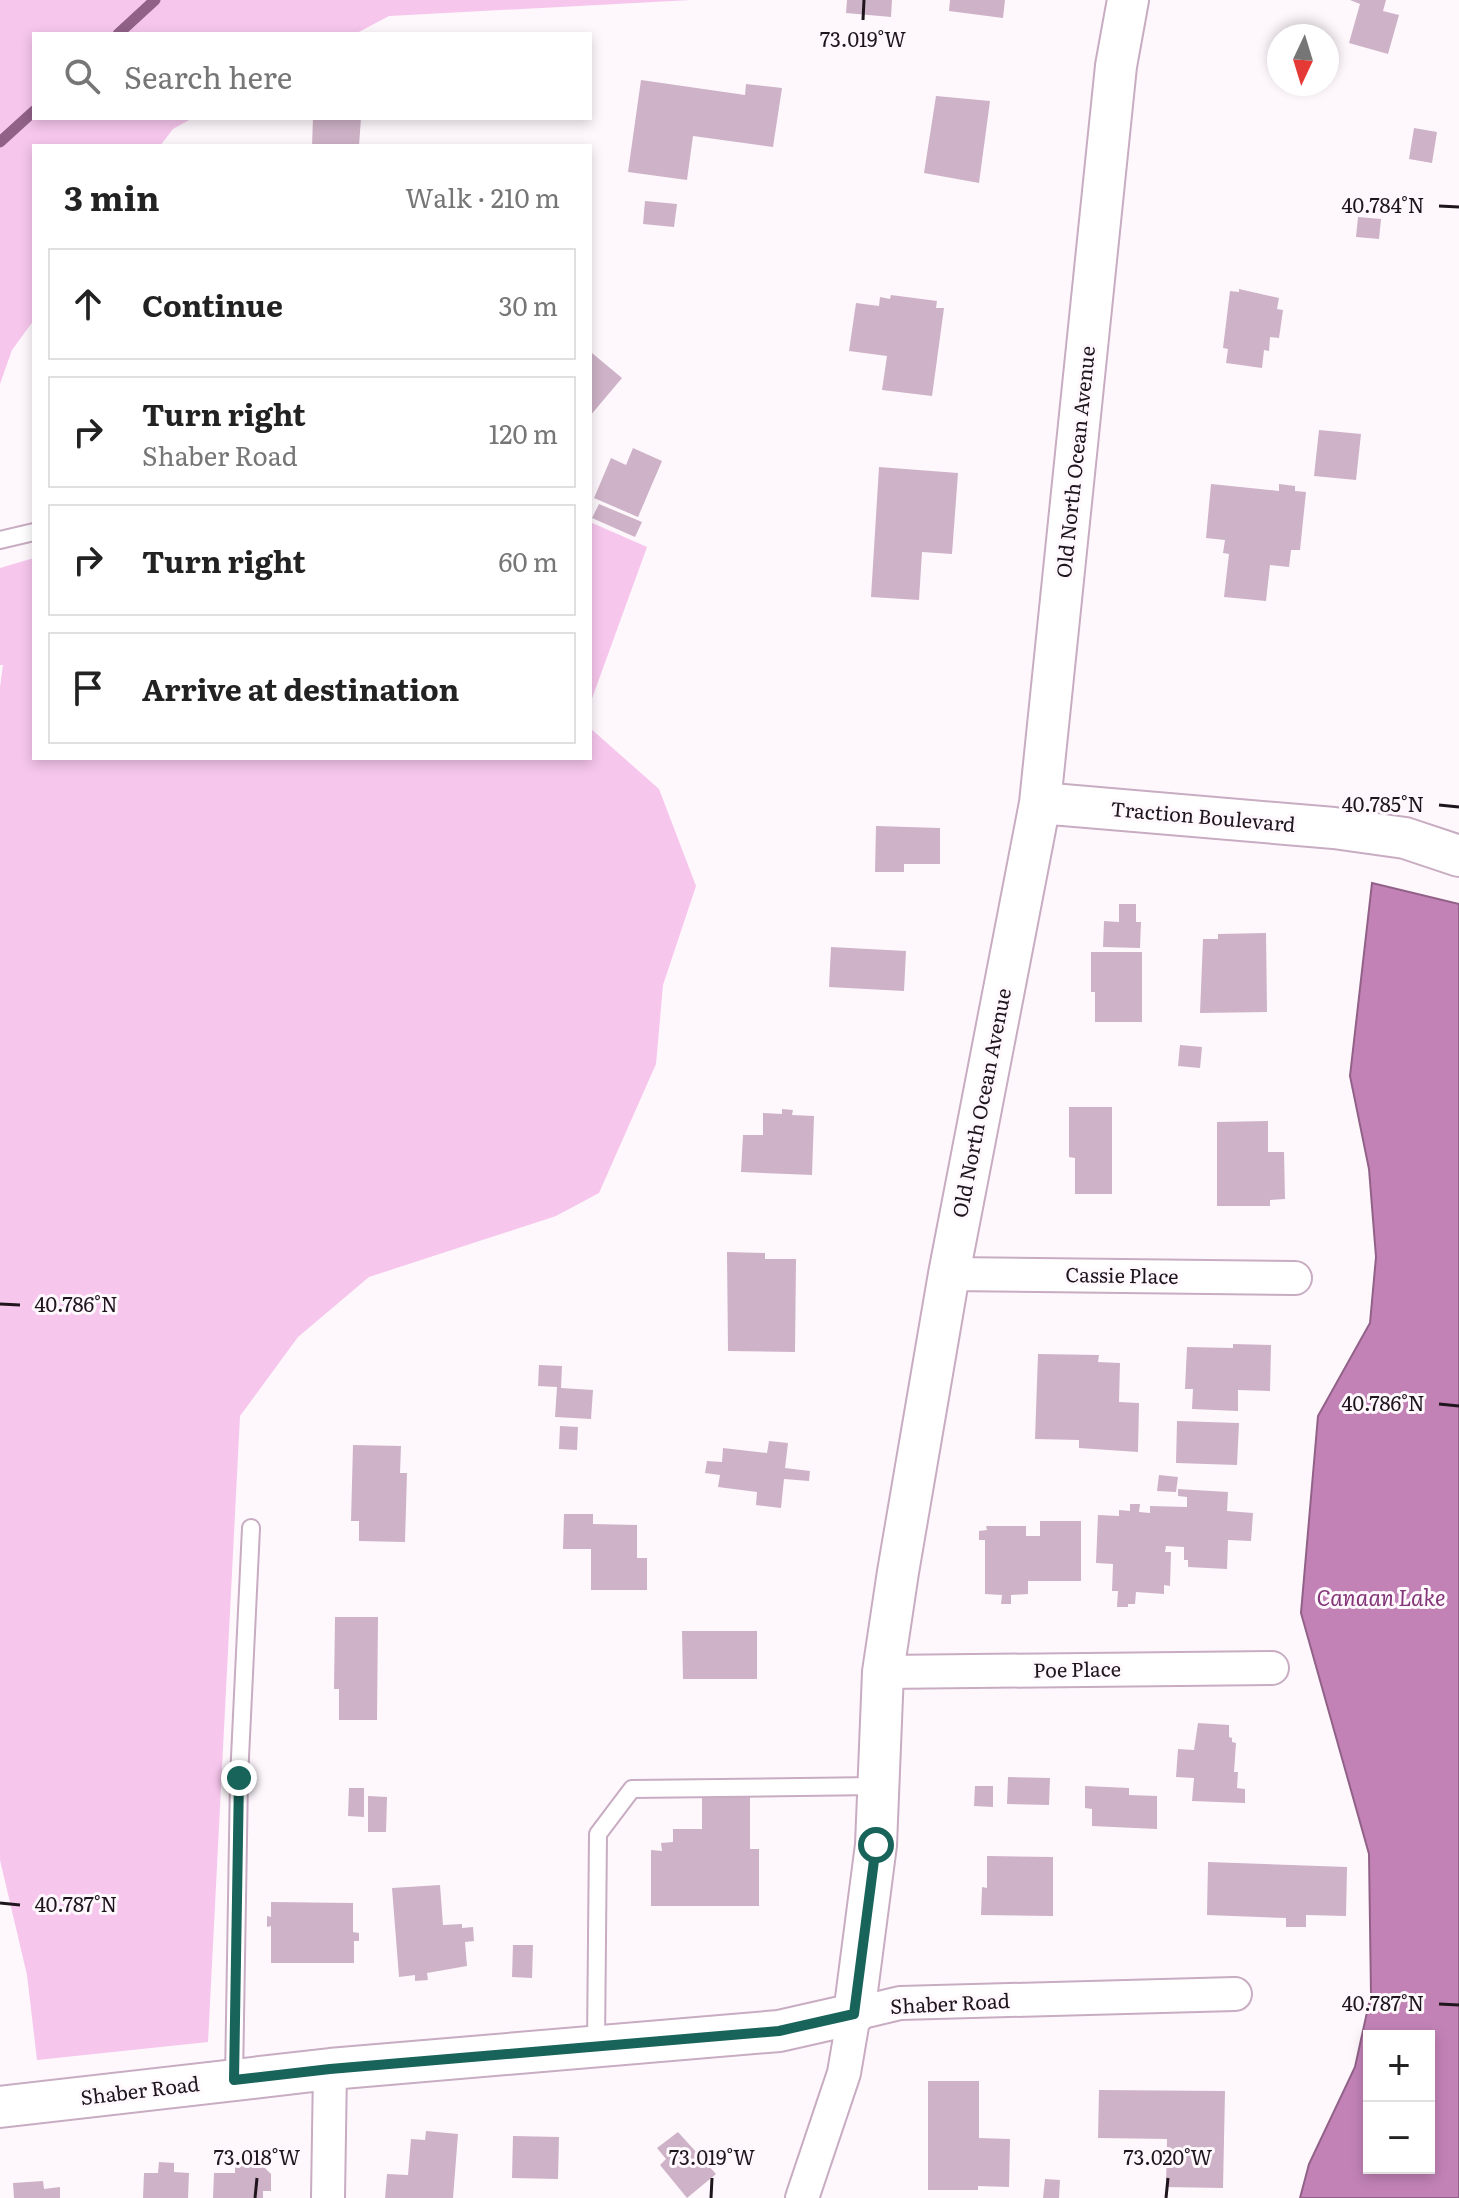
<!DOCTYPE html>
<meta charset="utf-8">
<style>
body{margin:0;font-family:Literata,serif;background:#f6f6f6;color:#222}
.controls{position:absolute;right:24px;bottom:24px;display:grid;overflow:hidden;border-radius:0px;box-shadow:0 4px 12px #0003}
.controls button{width:72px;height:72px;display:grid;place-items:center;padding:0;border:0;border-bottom:2px solid #e0e0e0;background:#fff;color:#222;font:40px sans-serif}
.compass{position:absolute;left:1267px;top:24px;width:72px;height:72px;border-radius:50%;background:#fff;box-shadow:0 4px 12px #0003;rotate:184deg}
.stop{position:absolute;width:24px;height:24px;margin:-18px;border:6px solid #18635a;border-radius:50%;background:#fff}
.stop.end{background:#18635a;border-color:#fff;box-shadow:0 2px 8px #0008}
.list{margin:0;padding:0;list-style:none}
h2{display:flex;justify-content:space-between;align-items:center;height:104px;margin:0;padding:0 32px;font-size:34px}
h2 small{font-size:26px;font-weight:400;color:#767676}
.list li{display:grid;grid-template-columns:52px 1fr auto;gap:24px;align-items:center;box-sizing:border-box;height:112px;margin:0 16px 16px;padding:0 16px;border:2px solid #e0e0e0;border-radius:0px}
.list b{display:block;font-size:30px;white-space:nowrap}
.list p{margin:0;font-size:26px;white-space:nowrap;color:#767676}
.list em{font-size:26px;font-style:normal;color:#767676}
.icon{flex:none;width:44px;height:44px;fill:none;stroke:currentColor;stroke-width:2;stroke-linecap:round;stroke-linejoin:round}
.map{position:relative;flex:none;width:1459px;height:2198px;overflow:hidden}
.search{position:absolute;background:#fff;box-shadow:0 4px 12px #0003;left:32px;top:32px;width:560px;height:88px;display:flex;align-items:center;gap:20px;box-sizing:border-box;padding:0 28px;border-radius:0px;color:#767676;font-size:30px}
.panel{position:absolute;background:#fff;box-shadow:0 4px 12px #0003;left:32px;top:144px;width:560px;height:616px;border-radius:0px}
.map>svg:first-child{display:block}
</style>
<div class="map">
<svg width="1459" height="2198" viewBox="0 0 1459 2198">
<rect width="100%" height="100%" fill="#fef8fd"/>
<path fill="#f6c6ec" d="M 0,0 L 691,0 L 389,16 L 355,34 L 34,34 L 34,118 L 193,118 L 173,129 L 160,146 L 34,146 L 34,320 L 12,350 L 0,384 Z
M 590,522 L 647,547 L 590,704 Z
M 34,558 L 34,758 L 590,758 L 590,728 L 659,789 L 696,886 L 663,985 L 656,1064 L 599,1193 L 556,1216 L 369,1277 L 298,1337 L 240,1416 L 208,2042 L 37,2060 L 27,1975 L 0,1860 L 0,687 L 3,665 L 0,665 L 0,568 Z"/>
<path fill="#c282b6" stroke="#916188" stroke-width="2" fill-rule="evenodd" d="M 1372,883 L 1459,904 L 1459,2198 L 1300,2198 L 1309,2164 L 1355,2067 L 1371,1994 L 1369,1854 L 1301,1613 L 1318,1416 L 1370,1323 L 1376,1257 L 1369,1169 L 1350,1076 ZM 1369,2036 L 1429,2036 L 1429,2168 L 1369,2168 Z"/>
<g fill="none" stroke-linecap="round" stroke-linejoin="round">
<path stroke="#916188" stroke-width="11" d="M 118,34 L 155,0
M 0,142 L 34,111"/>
</g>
<path fill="#ceb2c7" d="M 847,0 L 892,0 L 891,17 L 846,13 Z
M 950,0 L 1005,0 L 1003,18 L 949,11 Z
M 1350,0 L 1386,0 L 1383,11 L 1399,15 L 1388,54 L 1349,43 L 1360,4 Z
M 641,80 L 745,95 L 746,84 L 782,88 L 773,147 L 693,136 L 687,180 L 628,172 Z
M 936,96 L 990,101 L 979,183 L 924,173 Z
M 313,118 L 361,118 L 359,146 L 312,146 Z
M 1414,128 L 1437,132 L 1432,163 L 1409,159 Z
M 645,201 L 677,204 L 674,227 L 643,224 Z
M 1358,217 L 1381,219 L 1379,239 L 1356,237 Z
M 1239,289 L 1279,298 L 1277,309 L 1283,310 L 1279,338 L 1270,337 L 1269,351 L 1264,350 L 1262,368 L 1226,363 L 1228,349 L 1223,348 L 1230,291 L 1239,292 Z
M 891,295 L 937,301 L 936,308 L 944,308 L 932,396 L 882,390 L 887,356 L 849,351 L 856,303 L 879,306 L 880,297 L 890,299 Z
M 592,353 L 622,378 L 590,416 L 590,355 Z
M 1319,430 L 1361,434 L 1356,480 L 1314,476 Z
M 633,448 L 662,461 L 638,517 L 594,498 L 611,458 L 626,465 Z
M 879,467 L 958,473 L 952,554 L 922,552 L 919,600 L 871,597 Z
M 1211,484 L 1279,491 L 1279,484 L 1295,486 L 1295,491 L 1306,492 L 1300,550 L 1291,550 L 1289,567 L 1270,565 L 1266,601 L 1224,597 L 1229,554 L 1223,553 L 1225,540 L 1206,538 Z
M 599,504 L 642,522 L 635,537 L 592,518 Z
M 876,826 L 940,828 L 940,864 L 904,864 L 904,872 L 875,872 Z
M 1119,904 L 1136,904 L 1136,922 L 1141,922 L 1140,948 L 1103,947 L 1104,921 L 1119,922 Z
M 1266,933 L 1267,1012 L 1200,1013 L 1203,939 L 1218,939 L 1218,934 Z
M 831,947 L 906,951 L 904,991 L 829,987 Z
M 1091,952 L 1142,952 L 1142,1022 L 1095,1022 L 1095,992 L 1091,992 Z
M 1180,1045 L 1202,1047 L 1200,1068 L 1178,1066 Z
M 1069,1107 L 1112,1107 L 1112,1194 L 1075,1194 L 1075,1158 L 1069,1157 Z
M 782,1109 L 793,1110 L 792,1115 L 814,1116 L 812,1175 L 741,1172 L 743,1135 L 763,1135 L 763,1113 L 782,1114 Z
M 1268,1121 L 1268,1152 L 1284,1152 L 1285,1199 L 1270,1200 L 1270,1206 L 1217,1206 L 1217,1122 Z
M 727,1252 L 765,1253 L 765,1259 L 796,1259 L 795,1352 L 728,1351 Z
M 1233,1344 L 1271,1345 L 1270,1391 L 1238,1390 L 1238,1411 L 1192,1409 L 1193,1389 L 1185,1389 L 1187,1347 L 1233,1348 Z
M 1038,1354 L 1099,1355 L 1098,1362 L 1120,1363 L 1119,1402 L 1139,1403 L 1138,1452 L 1079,1448 L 1079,1440 L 1035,1439 Z
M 539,1365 L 562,1366 L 561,1388 L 593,1390 L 591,1419 L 555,1417 L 557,1387 L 538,1386 Z
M 1177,1421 L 1239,1423 L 1237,1465 L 1176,1463 Z
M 560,1426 L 578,1427 L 577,1450 L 559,1449 Z
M 769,1441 L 788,1443 L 785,1468 L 810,1471 L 809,1481 L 784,1479 L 781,1508 L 756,1505 L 757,1492 L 718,1487 L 720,1475 L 705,1473 L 707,1461 L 722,1462 L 723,1448 L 767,1453 Z
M 353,1445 L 401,1446 L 400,1473 L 407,1473 L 405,1542 L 359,1541 L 359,1521 L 351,1521 Z
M 1159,1475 L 1178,1477 L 1176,1492 L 1157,1491 Z
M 1178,1489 L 1228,1492 L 1227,1511 L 1253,1513 L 1251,1541 L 1228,1540 L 1227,1569 L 1188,1567 L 1188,1560 L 1184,1560 L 1184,1547 L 1166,1546 L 1165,1552 L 1171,1552 L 1170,1586 L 1164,1585 L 1164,1594 L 1136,1592 L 1135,1604 L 1128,1604 L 1128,1607 L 1117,1607 L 1118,1591 L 1112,1591 L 1113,1564 L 1096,1563 L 1098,1515 L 1119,1516 L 1119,1510 L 1130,1511 L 1130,1504 L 1140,1504 L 1139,1512 L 1150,1513 L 1150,1506 L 1187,1507 L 1187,1497 L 1178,1496 Z
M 564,1514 L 593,1514 L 593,1524 L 637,1525 L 637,1558 L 647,1558 L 647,1590 L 591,1590 L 591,1549 L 563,1549 Z
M 1040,1521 L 1081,1521 L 1081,1581 L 1028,1581 L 1028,1594 L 1011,1595 L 1011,1604 L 1001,1604 L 1002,1595 L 985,1594 L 985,1540 L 979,1540 L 979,1531 L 987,1530 L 986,1526 L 1026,1526 L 1026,1536 L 1040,1536 Z
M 335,1617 L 378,1617 L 377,1720 L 339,1720 L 339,1689 L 334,1689 Z
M 682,1631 L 757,1631 L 757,1679 L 683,1679 Z
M 1198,1723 L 1229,1725 L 1229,1737 L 1232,1738 L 1232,1742 L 1236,1743 L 1234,1772 L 1238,1772 L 1237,1788 L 1245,1789 L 1245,1803 L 1192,1801 L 1194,1778 L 1176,1777 L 1178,1749 L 1194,1750 Z
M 1008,1777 L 1050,1778 L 1049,1805 L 1007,1804 Z
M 975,1786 L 993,1786 L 993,1807 L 974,1806 Z
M 1085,1786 L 1129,1788 L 1129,1795 L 1157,1796 L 1157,1829 L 1092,1826 L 1092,1809 L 1085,1808 Z
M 349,1788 L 364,1788 L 364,1817 L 348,1816 Z
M 702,1795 L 750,1795 L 750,1849 L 759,1849 L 759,1906 L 651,1906 L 651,1850 L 662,1851 L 661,1843 L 673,1842 L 673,1829 L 702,1829 Z
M 368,1796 L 387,1797 L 386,1832 L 368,1832 Z
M 987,1856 L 1053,1857 L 1053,1916 L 981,1915 L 982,1887 L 987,1888 Z
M 1208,1862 L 1347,1867 L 1346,1916 L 1306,1915 L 1306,1927 L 1286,1927 L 1286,1918 L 1207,1915 Z
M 440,1885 L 443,1925 L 462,1924 L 462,1928 L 473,1927 L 474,1941 L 465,1942 L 467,1966 L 427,1973 L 428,1980 L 415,1981 L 415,1975 L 399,1977 L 392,1888 Z
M 271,1902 L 353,1903 L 353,1932 L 359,1933 L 359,1941 L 354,1941 L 354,1963 L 271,1963 L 271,1926 L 267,1927 L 267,1916 L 271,1917 Z
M 513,1945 L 533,1945 L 532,1978 L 512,1977 Z
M 928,2081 L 979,2081 L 979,2138 L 1010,2139 L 1009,2187 L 978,2186 L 978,2190 L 928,2190 Z
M 1099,2090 L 1225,2091 L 1223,2188 L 1166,2187 L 1167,2139 L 1098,2138 Z
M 426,2131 L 458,2134 L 453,2198 L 385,2198 L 387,2174 L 408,2175 L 411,2139 L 425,2140 Z
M 678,2132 L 716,2174 L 687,2198 L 660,2165 L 666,2159 L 657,2148 Z
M 513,2136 L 559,2137 L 558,2179 L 512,2178 Z
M 159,2162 L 174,2163 L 174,2172 L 189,2173 L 188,2198 L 143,2198 L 144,2173 L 158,2173 Z
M 235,2165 L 262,2165 L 271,2174 L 271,2191 L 263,2191 L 263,2198 L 213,2198 L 214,2173 L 235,2173 Z
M 1045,2179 L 1060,2180 L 1059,2198 L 1043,2198 Z
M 43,2181 L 44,2189 L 60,2187 L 60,2198 L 14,2198 L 13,2183 Z"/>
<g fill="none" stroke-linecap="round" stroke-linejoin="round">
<g stroke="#c8acc2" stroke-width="20">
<path id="service" d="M 0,540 L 34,532
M 596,2045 L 598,1834 L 632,1789 L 877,1786
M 234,2079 L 239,1778 L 251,1528"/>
</g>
<g stroke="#c8acc2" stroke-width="36">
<path id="minor" d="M 949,1274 L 1295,1278
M 883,1672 L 1272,1668
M 328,2198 L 330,2069
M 802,2198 L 844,2073 L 854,2014 L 900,2003 L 1235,1994"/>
</g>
<g stroke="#c8acc2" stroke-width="44">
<path id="tertiary" d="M 1040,803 L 1334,828 L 1405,838 L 1459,856
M 0,2107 L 330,2069 L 779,2031 L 854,2014 L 876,1845 L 883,1672 L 898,1572 L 949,1274 L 1040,803 L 1116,66 L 1128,0"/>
</g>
<use href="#service" stroke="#fff" stroke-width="16"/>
<use href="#minor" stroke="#fff" stroke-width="32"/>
<use href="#tertiary" stroke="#fff" stroke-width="40"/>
</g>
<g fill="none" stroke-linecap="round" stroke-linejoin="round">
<path stroke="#18635a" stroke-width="10" d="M 239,1778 L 234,2080 L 330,2069 L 779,2031 L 854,2014 L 876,1845"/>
</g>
<path fill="none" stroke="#1f151d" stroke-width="3" d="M 863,20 L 864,0M 1439,206 L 1459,207M 1439,805 L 1459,807M 0,1304 L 20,1305M 1439,1404 L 1459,1406M 0,1903 L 20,1905M 1439,2004 L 1459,2005M 255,2198 L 257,2178M 711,2198 L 712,2178M 1166,2198 L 1168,2178"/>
<g text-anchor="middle" stroke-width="6" stroke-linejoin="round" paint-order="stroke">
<g font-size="20" fill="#1f151d" stroke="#fef8fd">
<text transform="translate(1076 462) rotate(-84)" y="7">Old North Ocean Avenue</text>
<text transform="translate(1203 817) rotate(5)" y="7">Traction Boulevard</text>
<text transform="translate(982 1103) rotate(-79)" y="7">Old North Ocean Avenue</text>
<text transform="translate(1122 1276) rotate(1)" y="7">Cassie Place</text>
<text transform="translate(1077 1670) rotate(-1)" y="7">Poe Place</text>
<text transform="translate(950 2004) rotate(-3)" y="7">Shaber Road</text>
<text transform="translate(140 2091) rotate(-7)" y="7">Shaber Road</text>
</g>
<g font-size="22" font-style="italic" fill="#823577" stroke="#fef8fd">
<text x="1381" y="1606">Canaan Lake</text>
</g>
</g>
<g font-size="20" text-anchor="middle" fill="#1f151d" stroke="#fef8fd" stroke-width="6" stroke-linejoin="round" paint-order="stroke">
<text x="863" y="47">73.019°W</text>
<text x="1383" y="213">40.784°N</text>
<text x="1383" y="812">40.785°N</text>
<text x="76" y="1312">40.786°N</text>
<text x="1383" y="1411">40.786°N</text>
<text x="76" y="1912">40.787°N</text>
<text x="1383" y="2011">40.787°N</text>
<text x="257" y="2165">73.018°W</text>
<text x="712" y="2165">73.019°W</text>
<text x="1168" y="2165">73.020°W</text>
</g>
</svg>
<div class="controls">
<button>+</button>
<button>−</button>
</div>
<svg class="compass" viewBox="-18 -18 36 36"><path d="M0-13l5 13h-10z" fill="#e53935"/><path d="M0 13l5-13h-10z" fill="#767676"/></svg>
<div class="stop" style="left:876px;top:1845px"></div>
<div class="stop end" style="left:239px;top:1778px"></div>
<div class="search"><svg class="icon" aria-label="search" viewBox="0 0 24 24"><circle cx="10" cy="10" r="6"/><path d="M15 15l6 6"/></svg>Search here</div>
<section class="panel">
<h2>3 min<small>Walk · 210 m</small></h2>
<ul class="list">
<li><svg class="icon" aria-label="ahead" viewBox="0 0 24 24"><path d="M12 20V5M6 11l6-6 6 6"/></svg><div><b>Continue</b></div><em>30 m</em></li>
<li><svg class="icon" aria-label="right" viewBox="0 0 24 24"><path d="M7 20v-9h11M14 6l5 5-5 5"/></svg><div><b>Turn right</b><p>Shaber Road</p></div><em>120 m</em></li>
<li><svg class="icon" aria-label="right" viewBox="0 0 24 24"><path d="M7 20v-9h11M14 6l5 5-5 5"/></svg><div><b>Turn right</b></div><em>60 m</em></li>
<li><svg class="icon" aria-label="arrive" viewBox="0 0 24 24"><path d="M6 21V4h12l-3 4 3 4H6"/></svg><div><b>Arrive at destination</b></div></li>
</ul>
</section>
</div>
